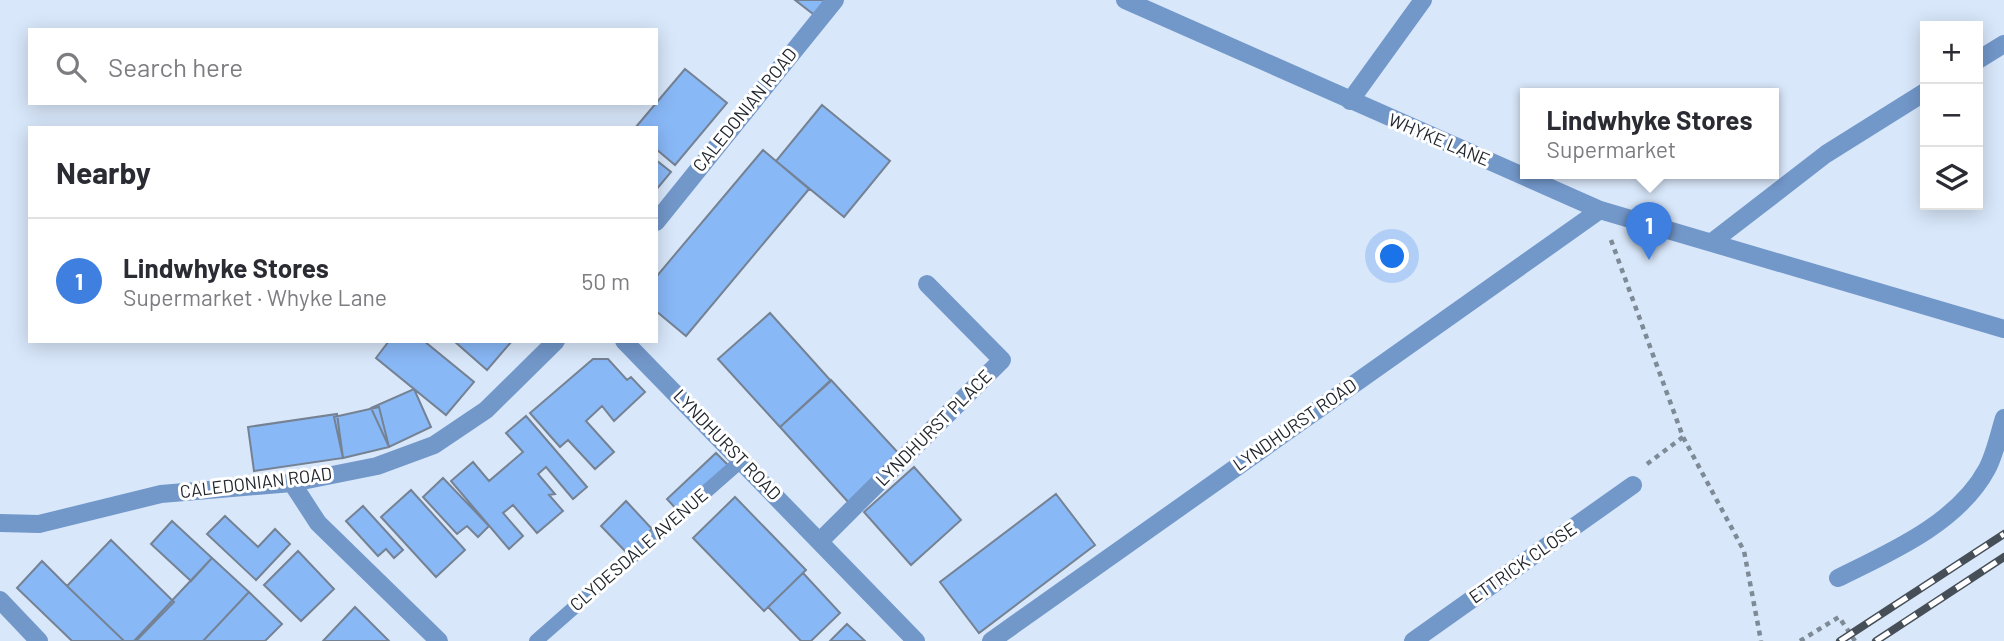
<!DOCTYPE html>
<meta charset="utf-8">
<style>
body{margin:0;font-family:Barlow,sans-serif;background:#f2f2f3;color:#2b2b33}
.controls{position:absolute;right:21px;top:21px;display:grid;overflow:hidden;border-radius:0px;box-shadow:0 4px 18px #0003}
.controls button{width:63px;height:63px;display:grid;place-items:center;padding:0;border:0;border-bottom:2px solid #e1e1e2;background:#fff;color:#2b2b33;font:35px sans-serif}
.you{position:absolute;left:1393px;top:257px;width:24px;height:24px;margin:-18px;border:5px solid #fff;border-radius:50%;background:#1a73e8;box-shadow:0 0 0 10px #1a73e833}
.badge{display:grid;place-items:center;width:46px;height:46px;border-radius:50%;background:#1e60b0;color:#fff;font-size:23px;font-weight:700}
.pin{position:absolute;translate:-50% -58px;filter:drop-shadow(0 2px 4px #0008)}
.pin::after{content:'';position:absolute;top:37px;width:24px;height:21px;background:inherit;clip-path:polygon(0 0,100% 0,50% 100%)}
.popup{position:absolute;left:1520px;top:88px;width:259px;height:91px;box-sizing:border-box;display:grid;place-content:center;border-radius:0px;background:#fff;filter:drop-shadow(0 2px 5px #0005);font-size:23px;white-space:nowrap;color:#7c7c81}
.popup b{font-size:26px;color:#2b2b33}
.popup::after{content:'';position:absolute;left:50%;top:100%;margin-left:-14px;border:14px solid transparent;border-top-color:#fff}
.list{margin:0;padding:0;list-style:none}
h2{display:flex;justify-content:space-between;align-items:center;height:91px;margin:0;padding:0 28px;font-size:30px}
h2 small{font-size:23px;font-weight:400;color:#7c7c81}
.list li{display:grid;grid-template-columns:46px 1fr auto;gap:21px;align-items:center;box-sizing:border-box;height:126px;padding:0 28px;border-top:2px solid #e1e1e2}
.list b{display:block;font-size:26px;white-space:nowrap}
.list p{margin:0;font-size:23px;white-space:nowrap;color:#7c7c81}
.list em{font-size:23px;font-style:normal;color:#7c7c81}
.icon{flex:none;width:38px;height:38px;fill:none;stroke:currentColor;stroke-width:2;stroke-linecap:round;stroke-linejoin:round}
.map{position:relative;flex:none;width:2004px;height:641px;overflow:hidden}
.search{position:absolute;background:#fff;box-shadow:0 4px 18px #0003;left:28px;top:28px;width:630px;height:77px;display:flex;align-items:center;gap:18px;box-sizing:border-box;padding:0 24px;border-radius:0px;color:#7c7c81;font-size:26px}
.panel{position:absolute;background:#fff;box-shadow:0 4px 18px #0003;left:28px;top:126px;width:630px;height:217px;border-radius:0px}
.map>svg:first-child{display:block}
</style>
<div class="map">
<svg width="2004" height="641" viewBox="0 0 2004 641">
<rect width="100%" height="100%" fill="#d8e7fa"/>
<path fill="#89b8f7" stroke="#758293" stroke-width="2" d="M 795,0 L 830,0 L 817,17 Z
M 685,69 L 727,103 L 675,165 L 656,149 L 656,128 L 635,128 Z
M 822,105 L 890,161 L 844,217 L 776,161 Z
M 763,150 L 809,189 L 686,336 L 656,311 L 656,277 Z
M 656,160 L 671,172 L 656,190 Z
M 770,313 L 831,381 L 780,427 L 718,359 Z
M 389,341 L 424,341 L 474,382 L 446,415 L 376,358 Z
M 454,341 L 512,341 L 487,370 Z
M 593,359 L 608,359 L 627,380 L 631,377 L 645,392 L 614,421 L 602,406 L 586,421 L 614,452 L 595,469 L 568,440 L 560,447 L 530,413 Z
M 831,380 L 901,456 L 850,504 L 780,427 Z
M 414,389 L 431,427 L 389,447 L 371,408 Z
M 379,407 L 389,447 L 343,458 L 334,417 Z
M 337,414 L 343,458 L 254,471 L 248,427 Z
M 526,416 L 587,487 L 573,499 L 546,467 L 538,474 L 555,494 L 549,495 L 563,511 L 537,533 L 513,505 L 503,513 L 523,536 L 509,549 L 451,481 L 473,462 L 489,481 L 523,452 L 506,433 Z
M 716,453 L 729,466 L 679,512 L 667,499 Z
M 914,467 L 961,520 L 911,565 L 864,512 Z
M 443,478 L 489,526 L 478,537 L 467,526 L 457,534 L 423,497 Z
M 411,490 L 465,550 L 436,577 L 381,517 Z
M 1056,494 L 1095,545 L 979,633 L 940,582 Z
M 735,497 L 806,570 L 764,611 L 693,538 Z
M 626,501 L 652,529 L 627,553 L 601,526 Z
M 363,506 L 403,550 L 394,558 L 386,549 L 378,556 L 346,521 Z
M 225,516 L 258,547 L 275,529 L 290,544 L 256,580 L 207,534 Z
M 172,521 L 212,558 L 191,581 L 151,544 Z
M 111,540 L 174,602 L 136,641 L 124,641 L 67,586 Z
M 298,551 L 334,589 L 301,621 L 264,585 Z
M 212,558 L 249,592 L 203,641 L 134,641 Z
M 42,561 L 67,586 L 124,641 L 72,641 L 17,588 Z
M 803,573 L 840,613 L 811,641 L 801,641 L 768,607 Z
M 249,592 L 282,624 L 265,641 L 203,641 Z
M 355,607 L 389,641 L 323,641 Z
M 847,624 L 865,641 L 830,641 Z"/>
<g fill="none" stroke-linecap="round" stroke-linejoin="round">
<path stroke="#7f8a97" stroke-width="4.5" stroke-dasharray="5 5" stroke-linecap="butt" d="M 1611,240 L 1683,437 L 1744,551 L 1761,641
M 1647,464 L 1683,437
M 1800,641 L 1839,617 L 1855,641"/>
<path stroke="#7297c9" stroke-width="14" d="M 536,641 L 742,460"/>
<path stroke="#7297c9" stroke-width="18" d="M 1125,0 L 1600,210 L 2004,329
M 1978,60 L 2004,44
M 1350,101 L 1423,0
M 656,222 L 835,0
M 1712,242 L 1826,154 L 1925,92
M 624,341 L 916,641
M 292,483 L 318,523 L 439,641
M 0,523 L 39,524 L 161,494 L 292,483 L 377,466 L 434,445 L 486,410 L 556,341
M 820,541 L 1002,360 L 927,284
M 1838,578 C 1891,552 1958,523 1987,469 C 1995,454 1999,434 2004,418
M 0,600 L 39,641
M 991,641 L 1600,210
M 1413,641 L 1633,485"/>
<g stroke="#464e57" stroke-width="8">
<path id="rail" d="M 1840,641 L 2004,534
M 1876,641 L 2004,557"/>
</g>
<use href="#rail" stroke="#fff" stroke-width="5" stroke-dasharray="16" stroke-linecap="butt"/>
</g>
<g text-anchor="middle" stroke-width="6" stroke-linejoin="round" paint-order="stroke">
<g font-size="18" fill="#20262d" stroke="#fff">
<text transform="translate(745 110) rotate(-51)" y="6">CALEDONIAN ROAD</text>
<text transform="translate(1439 140) rotate(23)" y="6">WHYKE LANE</text>
<text transform="translate(1295 425) rotate(-35)" y="6">LYNDHURST ROAD</text>
<text transform="translate(934 428) rotate(-45)" y="6">LYNDHURST PLACE</text>
<text transform="translate(727 445) rotate(46)" y="6">LYNDHURST ROAD</text>
<text transform="translate(256 483) rotate(-7)" y="6">CALEDONIAN ROAD</text>
<text transform="translate(639 550) rotate(-41)" y="6">CLYDESDALE AVENUE</text>
<text transform="translate(1523 563) rotate(-35)" y="6">ETTRICK CLOSE</text>
</g>
</g>
</svg>
<div class="controls">
<button>+</button>
<button>−</button>
<button><svg class="icon" aria-label="layers" viewBox="0 0 24 24"><path d="M12 4l9 5-9 5-9-5zM3 14l9 5 9-5"/></svg></button>
</div>
<div class="you"></div>
<div class="pin badge" style="left:1649px;top:260px;background:#3f7fe0">1</div>
<div class="popup"><b>Lindwhyke Stores</b>Supermarket</div>
<div class="search"><svg class="icon" aria-label="search" viewBox="0 0 24 24"><circle cx="10" cy="10" r="6"/><path d="M15 15l6 6"/></svg>Search here</div>
<section class="panel">
<h2>Nearby<small></small></h2>
<ul class="list">
<li><span class="badge" style="background:#3f7fe0">1</span><div><b>Lindwhyke Stores</b><p>Supermarket · Whyke Lane</p></div><em>50 m</em></li>
</ul>
</section>
</div>
